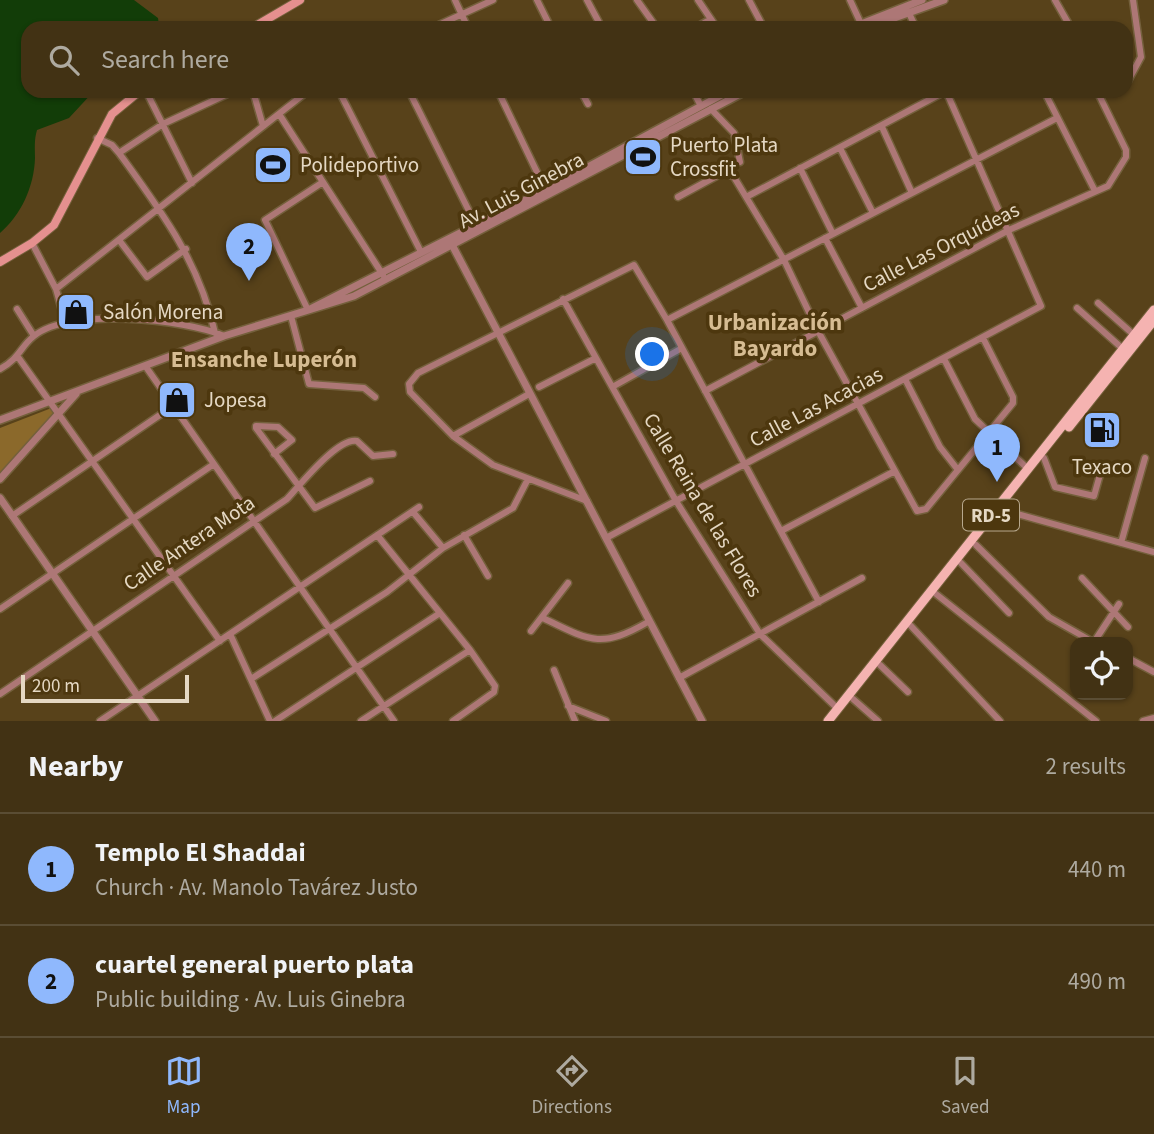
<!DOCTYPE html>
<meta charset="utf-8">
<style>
body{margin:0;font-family:"Source Sans 3",sans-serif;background:#493a1d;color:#f1f3f6}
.controls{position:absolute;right:21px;bottom:21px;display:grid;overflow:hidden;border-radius:14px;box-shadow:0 2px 5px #0004}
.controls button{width:63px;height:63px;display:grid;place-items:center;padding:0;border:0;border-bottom:2px solid #5a4d34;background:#423214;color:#f1f3f6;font:35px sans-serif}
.scale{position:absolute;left:21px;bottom:18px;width:168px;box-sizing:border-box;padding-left:7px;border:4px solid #e5d8c3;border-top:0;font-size:19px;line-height:24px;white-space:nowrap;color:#e5d8c3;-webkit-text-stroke:5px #4d370e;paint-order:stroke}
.you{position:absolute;left:653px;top:355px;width:24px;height:24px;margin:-18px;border:5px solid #fff;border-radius:50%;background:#1a73e8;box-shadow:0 0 0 10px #1a73e833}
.badge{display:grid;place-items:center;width:46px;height:46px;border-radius:50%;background:#8fb8fd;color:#111;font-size:23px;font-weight:700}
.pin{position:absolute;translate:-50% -58px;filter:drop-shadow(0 2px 4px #0008)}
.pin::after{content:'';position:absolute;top:37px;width:24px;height:21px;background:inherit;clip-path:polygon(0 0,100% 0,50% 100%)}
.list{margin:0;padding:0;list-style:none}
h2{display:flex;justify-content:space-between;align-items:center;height:91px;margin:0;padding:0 28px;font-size:30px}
h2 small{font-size:23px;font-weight:400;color:#aeaaa0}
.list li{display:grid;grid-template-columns:46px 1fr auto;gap:21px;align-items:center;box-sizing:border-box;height:112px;padding:0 28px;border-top:2px solid #5a4d34}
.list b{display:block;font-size:26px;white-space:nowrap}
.list p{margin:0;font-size:23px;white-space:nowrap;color:#aeaaa0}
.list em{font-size:23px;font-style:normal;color:#aeaaa0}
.icon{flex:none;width:38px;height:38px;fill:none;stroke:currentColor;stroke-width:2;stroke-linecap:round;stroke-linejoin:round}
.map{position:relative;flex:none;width:1154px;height:721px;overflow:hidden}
.search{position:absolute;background:#423214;box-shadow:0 2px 5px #0004;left:21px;right:21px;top:21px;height:77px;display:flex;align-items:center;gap:18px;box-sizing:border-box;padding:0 24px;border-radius:21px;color:#aeaaa0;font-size:26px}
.sheet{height:315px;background:#423214}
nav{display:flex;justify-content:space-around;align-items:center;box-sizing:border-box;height:98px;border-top:2px solid #5a4d34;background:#423214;font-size:19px;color:#aeaaa0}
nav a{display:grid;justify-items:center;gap:4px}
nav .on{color:#8fb8fd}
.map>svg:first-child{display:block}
</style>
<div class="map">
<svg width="1154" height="721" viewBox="0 0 1154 721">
<rect width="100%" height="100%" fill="#58421a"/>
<path fill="#8b692b" d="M 67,402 L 0,477 L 0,428 Z"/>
<path fill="#123d08" d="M 0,0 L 134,0 L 158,18 L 159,26 L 28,28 L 28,91 L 94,91 L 69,118 L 37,130 C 34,140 35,148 35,158 C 34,187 21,215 0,233 Z"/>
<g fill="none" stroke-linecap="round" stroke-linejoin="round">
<g stroke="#74603c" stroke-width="9">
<path id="minor" d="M 455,0 L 468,28
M 537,0 L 551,28
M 587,0 L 602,28
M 637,0 L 657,28
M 698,0 L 717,28
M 749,0 L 764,28
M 850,0 L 863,28
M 1055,0 L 1071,28
M 908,11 L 916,28
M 432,28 L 493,0
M 695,28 L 711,19
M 1128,81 L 1141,57 L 1133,0
M 146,91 L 192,183
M 253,91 L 263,126
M 339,91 L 421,252
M 409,91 L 477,227
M 498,91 L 547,193
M 581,91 L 588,104
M 693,91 L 701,106
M 1044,91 L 1095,191
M 711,109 L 734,133 L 740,162
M 279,114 L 383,275
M 882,127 L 912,193
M 97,138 L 112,145 L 119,153 C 161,211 199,261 215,333
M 840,148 L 873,213
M 119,153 L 163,124 L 234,91
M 800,168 L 833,234
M 748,196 L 946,91
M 678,197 L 724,172 L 734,177 L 784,260 L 818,331 L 917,511 L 926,509 L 1013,403 L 1013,397 L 983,338
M 825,238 L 862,308
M 119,240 L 147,277 L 186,249
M 32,243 L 56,289 L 65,321
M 56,289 L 308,91
M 563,299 L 676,501 L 760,634 L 838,709
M 1098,303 L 1134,335
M 1077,308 L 1123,349
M 17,309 L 34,336
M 308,310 L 265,220 L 323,182
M 291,316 L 309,384 L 364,388 L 375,397
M 667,320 L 1057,118
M 18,357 L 220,641
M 944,359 L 975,419 L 1028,469
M 146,367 L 394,721
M 0,369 C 20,358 20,347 34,336 C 69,307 185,319 224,336
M 905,379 L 940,447 L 958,470
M 614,386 L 682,348
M 539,387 L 596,358
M 705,391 L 1009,230 L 1108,186 L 1126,157 L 1126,150 L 1097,91
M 453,436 L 529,394
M 274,454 L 292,440 L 278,427 L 256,426 L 256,428 L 315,508 L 370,481
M 1044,458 L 1055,487 L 1094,496 L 1101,471
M 587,501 L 493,465 L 453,436 L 410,392 L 409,384 L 418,373 L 634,265 L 667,320 L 819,602
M 1003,510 L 1154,552
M 413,512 L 443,548
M 12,516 L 173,406
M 781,531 L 895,471
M 377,535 L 470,650 L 495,686 L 494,692 L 453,721
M 464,535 L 488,576
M 606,538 L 1041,306 L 946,91
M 1121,543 L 1145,458
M 976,545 L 1049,617 L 1093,642
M 961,563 L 1009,613
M 1082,578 L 1128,627
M 936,594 L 1096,721
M 0,609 L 214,464
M 543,618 C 590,641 601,649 648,622
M 911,626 L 1000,721
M 531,631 L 568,583
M 230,634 L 270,721
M 1094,642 L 1119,604
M 1128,658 L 1154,672
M 880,665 L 908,692
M 554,670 L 575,721
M 679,678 L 862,578
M 251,679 L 387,592 L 443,548 L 513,508 L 528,479
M 0,694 L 287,499 C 300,485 338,437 357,441 L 373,456 L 393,454
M 853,699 L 878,721
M 568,706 L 606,721
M 100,721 L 419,507
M 275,721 L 440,613
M 361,721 L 470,650
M 1143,721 L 1154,718"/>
</g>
<g stroke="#74603c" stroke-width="10">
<path id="tertiary" d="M 851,28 L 922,0
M 867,28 L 944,0
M 449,239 L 702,721
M 310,309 L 545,190 L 729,91
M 0,420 L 224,336 L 354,296 L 746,91
M 0,479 L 76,394
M 0,498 L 155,721"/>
</g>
<g stroke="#74603c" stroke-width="10">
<path id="secondary" d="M 252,28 L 300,0
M 0,262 L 32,243 L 54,225 L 112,114 L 140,91"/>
</g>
<g stroke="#74603c" stroke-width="11">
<path id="primary" d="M 1069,427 L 1154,320
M 828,721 L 1154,310"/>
</g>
<use href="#minor" stroke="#ad7776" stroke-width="6"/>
<use href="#tertiary" stroke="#ad7776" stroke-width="7"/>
<use href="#secondary" stroke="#e5908f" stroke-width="8"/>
<use href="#primary" stroke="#f5b3b1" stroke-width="9"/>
</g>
<defs>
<g id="stadium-square" transform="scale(2.0125)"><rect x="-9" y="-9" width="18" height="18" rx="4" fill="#8fb8fd" stroke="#4d370e"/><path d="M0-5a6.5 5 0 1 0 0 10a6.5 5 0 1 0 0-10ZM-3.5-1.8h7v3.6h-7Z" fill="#111"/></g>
<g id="shop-square" transform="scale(2.0125)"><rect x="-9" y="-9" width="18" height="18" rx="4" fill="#8fb8fd" stroke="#4d370e"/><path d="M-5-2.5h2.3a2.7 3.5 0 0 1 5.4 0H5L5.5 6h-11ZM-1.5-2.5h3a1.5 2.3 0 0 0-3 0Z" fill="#111"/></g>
<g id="fuel-square" transform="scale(2.0125)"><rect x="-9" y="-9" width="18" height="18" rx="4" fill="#8fb8fd" stroke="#4d370e"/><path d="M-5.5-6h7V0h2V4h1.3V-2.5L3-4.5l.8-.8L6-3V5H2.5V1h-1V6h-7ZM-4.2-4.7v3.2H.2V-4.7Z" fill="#111"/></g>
</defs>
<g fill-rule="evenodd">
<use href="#stadium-square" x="643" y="157"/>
<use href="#stadium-square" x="273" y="165"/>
<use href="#shop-square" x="76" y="312"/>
<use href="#shop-square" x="177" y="400"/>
<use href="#fuel-square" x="1102" y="430"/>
</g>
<g text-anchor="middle" stroke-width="7" stroke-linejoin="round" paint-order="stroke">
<rect fill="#4d370e" stroke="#b7a88d" stroke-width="2" x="963" y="499.5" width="56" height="31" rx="5"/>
<g font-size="19" font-weight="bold" fill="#e5d8c3">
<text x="991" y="522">RD-5</text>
</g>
<g font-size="21" fill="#e5d8c3" stroke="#4d370e" text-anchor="start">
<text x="670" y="152">Puerto Plata<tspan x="670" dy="24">Crossfit</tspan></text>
<text x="300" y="172">Polideportivo</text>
<text x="103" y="319">Salón Morena</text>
<text x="204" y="407">Jopesa</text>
<text x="1102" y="474" text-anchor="middle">Texaco</text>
</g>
<g font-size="21" fill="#e5d8c3" stroke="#4d370e">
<text transform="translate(521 190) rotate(-28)" y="7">Av. Luis Ginebra</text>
<text transform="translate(941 247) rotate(-27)" y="7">Calle Las Orquídeas</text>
<text transform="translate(816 407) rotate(-28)" y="7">Calle Las Acacias</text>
<text transform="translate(703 505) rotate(59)" y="7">Calle Reina de las Flores</text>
<text transform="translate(189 543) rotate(-34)" y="7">Calle Antera Mota</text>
</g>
<g font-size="23" font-weight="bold" fill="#d6bc92" stroke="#4d370e">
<text x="775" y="330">Urbanización<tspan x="775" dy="26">Bayardo</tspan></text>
<text x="264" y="367">Ensanche Luperón</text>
</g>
</g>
</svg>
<div class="controls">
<button><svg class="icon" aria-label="locate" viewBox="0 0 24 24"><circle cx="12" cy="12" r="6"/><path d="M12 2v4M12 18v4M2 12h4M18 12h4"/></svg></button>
</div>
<div class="scale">200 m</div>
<div class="you"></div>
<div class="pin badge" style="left:997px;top:482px">1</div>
<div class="pin badge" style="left:249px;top:281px">2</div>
<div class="search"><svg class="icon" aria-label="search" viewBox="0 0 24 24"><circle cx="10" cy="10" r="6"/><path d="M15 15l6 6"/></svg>Search here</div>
</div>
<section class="sheet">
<h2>Nearby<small>2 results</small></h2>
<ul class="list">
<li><span class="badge">1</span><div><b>Templo El Shaddai</b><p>Church · Av. Manolo Tavárez Justo</p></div><em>440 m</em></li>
<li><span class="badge">2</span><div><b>cuartel general puerto plata</b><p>Public building · Av. Luis Ginebra</p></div><em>490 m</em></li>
</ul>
</section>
<nav>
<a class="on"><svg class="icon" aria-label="map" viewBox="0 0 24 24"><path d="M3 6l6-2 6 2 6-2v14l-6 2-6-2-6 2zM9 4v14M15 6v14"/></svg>Map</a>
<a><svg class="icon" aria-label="directions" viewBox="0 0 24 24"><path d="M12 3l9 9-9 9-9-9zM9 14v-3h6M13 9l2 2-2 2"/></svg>Directions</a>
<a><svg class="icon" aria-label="saved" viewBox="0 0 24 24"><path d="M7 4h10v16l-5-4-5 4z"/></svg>Saved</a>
</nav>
